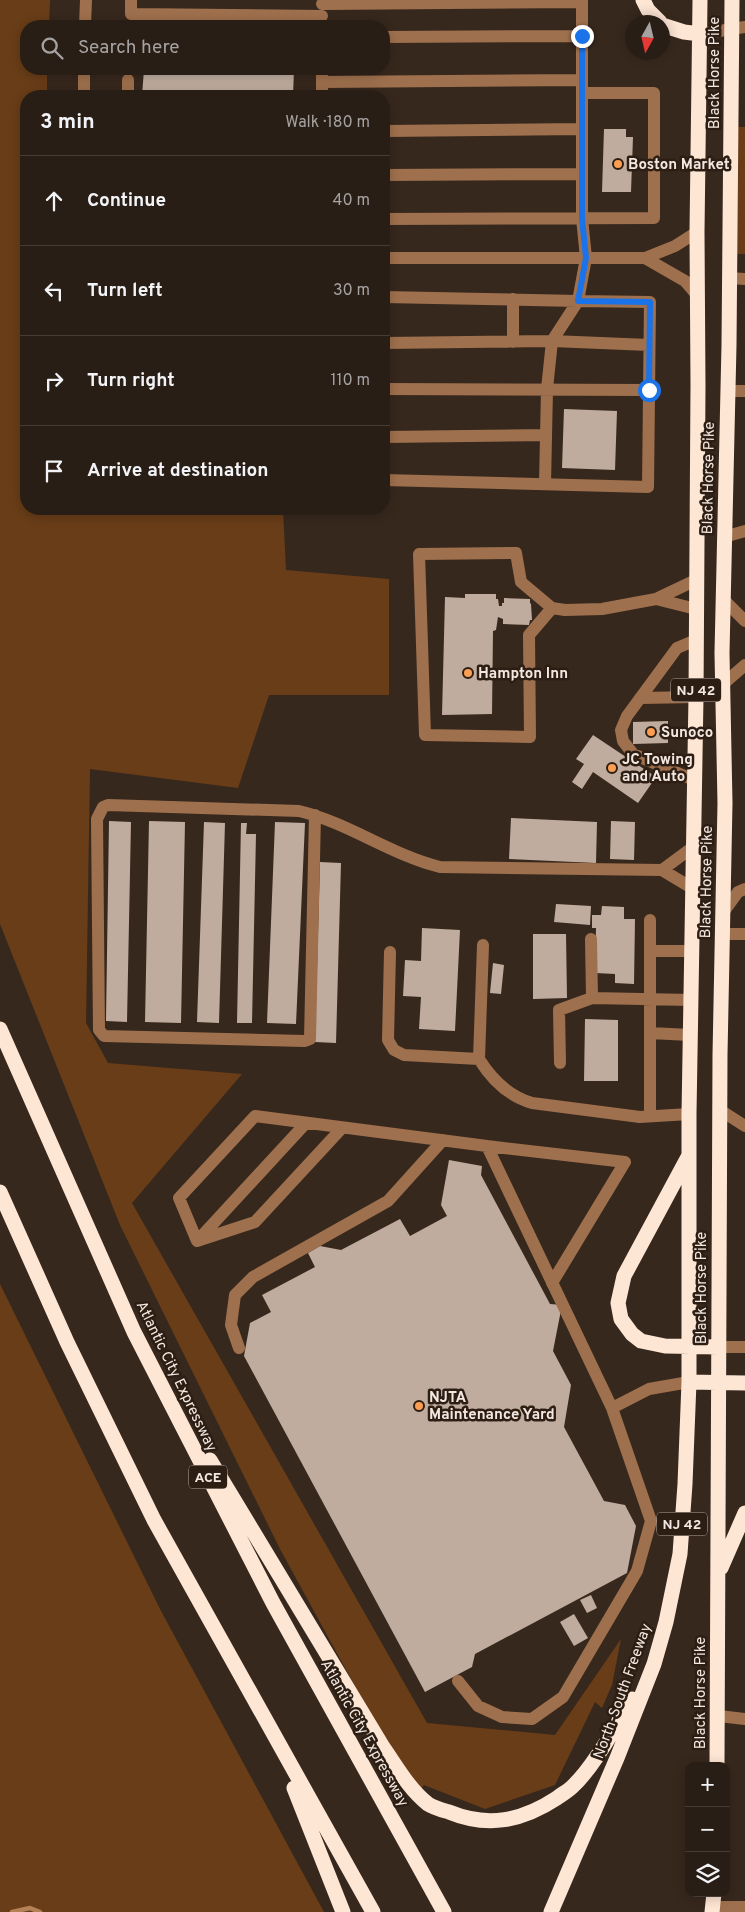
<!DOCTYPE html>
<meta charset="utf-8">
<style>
body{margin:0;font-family:Overpass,sans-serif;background:#31271f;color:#f1f3f6}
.controls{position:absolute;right:15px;bottom:15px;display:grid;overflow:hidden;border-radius:10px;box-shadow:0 2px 12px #0003}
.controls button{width:45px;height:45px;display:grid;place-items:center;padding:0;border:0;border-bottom:1px solid #453c35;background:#291e16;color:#f1f3f6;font:25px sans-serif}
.compass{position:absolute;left:625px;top:15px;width:45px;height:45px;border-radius:50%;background:#291e16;box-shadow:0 2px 12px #0003;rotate:188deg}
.stop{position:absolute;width:15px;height:15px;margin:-11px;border:4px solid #1a73e8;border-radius:50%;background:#fff}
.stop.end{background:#1a73e8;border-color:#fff;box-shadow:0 1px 5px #0008}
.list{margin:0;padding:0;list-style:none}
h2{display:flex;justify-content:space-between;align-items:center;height:65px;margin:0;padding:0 20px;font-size:21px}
h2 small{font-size:16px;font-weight:400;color:#a5a2a1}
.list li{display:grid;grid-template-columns:32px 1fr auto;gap:15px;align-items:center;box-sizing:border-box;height:90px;padding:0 20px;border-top:1px solid #453c35}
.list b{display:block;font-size:19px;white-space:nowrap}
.list em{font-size:16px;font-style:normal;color:#a5a2a1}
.icon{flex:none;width:28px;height:28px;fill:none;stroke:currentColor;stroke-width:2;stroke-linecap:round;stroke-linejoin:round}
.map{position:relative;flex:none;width:745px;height:1912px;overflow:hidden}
.search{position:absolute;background:#291e16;box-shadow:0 2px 12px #0003;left:20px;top:20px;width:370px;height:55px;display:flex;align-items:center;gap:12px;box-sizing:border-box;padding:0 18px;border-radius:20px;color:#a5a2a1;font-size:19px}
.panel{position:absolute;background:#291e16;box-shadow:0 2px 12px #0003;left:20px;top:90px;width:370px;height:425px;border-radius:20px}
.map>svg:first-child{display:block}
</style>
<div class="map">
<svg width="745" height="1912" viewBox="0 0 745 1912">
<rect width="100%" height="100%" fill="#37281d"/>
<path fill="#693d18" d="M 0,0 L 50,0 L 49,26 L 26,26 L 26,69 L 47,69 L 47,96 L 26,96 L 26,509 L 283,509 L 286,570 L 389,579 L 389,695 L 269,695 L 238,788 L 90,769 L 86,1023 L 108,1063 L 242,1074 L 132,1203 L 427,1723 L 555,1735 L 621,1639 L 612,1685 L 602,1708 L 595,1702 L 555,1785 L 485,1809 L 424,1785 L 415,1796 L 280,1549 L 120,1225 L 0,924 Z
M 731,127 L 745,127 L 745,254 L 730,254 Z
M 0,1284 L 161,1611 L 324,1912 L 0,1912 Z"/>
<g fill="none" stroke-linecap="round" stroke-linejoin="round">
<path stroke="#b58258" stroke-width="4.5" d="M 12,1912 L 30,1908 L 40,1912"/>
</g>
<path fill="#bfac9e" d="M 144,69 L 294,69 L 293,96 L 142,96 Z
M 604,129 L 626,129 L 626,137 L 633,137 L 631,192 L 602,192 Z
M 564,409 L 617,411 L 615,470 L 562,468 Z
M 465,594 L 496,594 L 496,599 L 498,599 L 499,606 L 502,606 L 502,603 L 504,603 L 504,598 L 530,599 L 530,603 L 531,604 L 532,620 L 530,620 L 529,625 L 503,624 L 503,619 L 498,617 L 496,630 L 493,631 L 492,714 L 442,715 L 445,597 L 465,598 Z
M 668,721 L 668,743 L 633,744 L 633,722 Z
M 593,735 L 656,777 L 638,803 L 593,772 L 582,789 L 572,782 L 584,764 L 576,759 Z
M 511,818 L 597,822 L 596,863 L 509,859 Z
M 109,821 L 131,822 L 127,1022 L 106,1021 Z
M 149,821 L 185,822 L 181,1023 L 145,1022 Z
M 611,821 L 635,822 L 634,860 L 610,859 Z
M 204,822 L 225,823 L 219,1023 L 197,1022 Z
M 275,822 L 305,823 L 296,1024 L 267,1023 Z
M 241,823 L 247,823 L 246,834 L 256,834 L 252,1023 L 237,1023 Z
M 320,862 L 341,863 L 336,1043 L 315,1042 Z
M 556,904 L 591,906 L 590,925 L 554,922 Z
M 602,906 L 624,907 L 624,919 L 635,919 L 634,984 L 615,983 L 615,974 L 595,973 L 596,928 L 592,928 L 592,915 L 601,915 Z
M 422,928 L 460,930 L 455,1031 L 419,1029 L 421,997 L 403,996 L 405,960 L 421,961 Z
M 533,934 L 566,934 L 567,998 L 533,999 Z
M 493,963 L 504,965 L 501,994 L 490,993 Z
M 585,1019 L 618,1020 L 618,1081 L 584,1081 Z
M 449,1160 L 482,1166 L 481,1175 L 550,1304 L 562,1305 L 553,1351 L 571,1385 L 564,1427 L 604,1501 L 625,1505 L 636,1526 L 627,1573 L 475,1654 L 472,1667 L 425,1692 L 244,1356 L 250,1323 L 271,1312 L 262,1295 L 315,1267 L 308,1253 L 320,1246 L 341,1250 L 400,1219 L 410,1236 L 447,1216 L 441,1205 Z
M 591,1595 L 597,1608 L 587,1613 L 580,1600 Z
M 574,1614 L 588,1638 L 574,1646 L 560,1622 Z"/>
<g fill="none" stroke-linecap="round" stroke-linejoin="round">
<path stroke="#9f704d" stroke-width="12" d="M 131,0 L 131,14 L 322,16
M 322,4 L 582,2
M 85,26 L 86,0
M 700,34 L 745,27
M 384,37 L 582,36
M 322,69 L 322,96
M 322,82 L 582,80
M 84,96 L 84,69
M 128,96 L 128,80
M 384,131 L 582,129
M 384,175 L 582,174
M 384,219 L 654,218 L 654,93 L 582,93
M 384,258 L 645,258 L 675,246 L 697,232
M 645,258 L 685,281 L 697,295
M 729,278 L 745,279
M 384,297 L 578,301 L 552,341 L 547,389 L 545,484
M 513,342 L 513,299
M 384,343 L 552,341 L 649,345
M 384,389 L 649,390
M 728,391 L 745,391
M 384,437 L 546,435
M 384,480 L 648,487 L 650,302 L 578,301 L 586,258 L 582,218 L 582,0
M 724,537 L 745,531
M 656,599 L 696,609
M 723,599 L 745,621
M 552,608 L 529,635 L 530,737 L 425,735 L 419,554 L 516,553 L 521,582 L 552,608 L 565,610 L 602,609 L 656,599 L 696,580
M 722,685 L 745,665
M 640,698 L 696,697
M 694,780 L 633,754 L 623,741 L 621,730 L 627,716 L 677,648 L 696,640
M 315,815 L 310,1039 L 305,1041 L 104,1036 L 99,1030 L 97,819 L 103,807 L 108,805 L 299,811 C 349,823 391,855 440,867 L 662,870
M 692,888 L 662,870 L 693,847
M 722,914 L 738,892 L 745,889
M 650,920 L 650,1116
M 722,934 L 745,934
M 591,939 L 592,998
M 483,945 L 479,1059 C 492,1080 508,1096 532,1103 L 640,1117 L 689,1114
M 650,951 L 691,951
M 390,952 L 388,1040 L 394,1050 L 404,1055 L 479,1059
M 650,1033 L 690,1035
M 560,1063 L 559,1010 L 592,998 L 691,1000
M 720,1110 L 745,1126
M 342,1128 L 255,1222 L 197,1241 L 179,1198 L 255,1116 L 487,1146 L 612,1408 L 649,1389 L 689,1382
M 487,1146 L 625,1162 L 552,1283
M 199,1239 L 306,1123
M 718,1347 L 745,1347
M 239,1348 L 231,1325 L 235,1295 L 253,1277 L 388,1201 L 443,1140
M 458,1681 L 478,1706 L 502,1717 L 532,1719 L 563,1697 L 637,1571 L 651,1521 L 612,1408
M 719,1716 L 745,1719
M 719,1907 L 745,1907"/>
<path stroke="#fee6d5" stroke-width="15" d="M 643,0 L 648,10 L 660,22
M 662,25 L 684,32 L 700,34
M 0,1029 L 134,1332 L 273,1603 L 444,1912
M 688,1157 L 624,1276 L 618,1303 L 621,1319 L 632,1334 L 641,1341 L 665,1346 L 718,1347
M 0,1192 L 67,1342 L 154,1520 L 373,1912
M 689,1382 L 745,1383
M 210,1460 L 383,1747 C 397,1767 409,1789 428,1804 C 434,1808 442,1810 449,1812 C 488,1828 522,1821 557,1798 C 562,1794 568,1791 572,1787 C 594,1767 616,1725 632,1699
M 721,1568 L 745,1513
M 717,1766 L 720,1055 L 725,803 L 722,653 L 729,345 L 732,0
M 294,1788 L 343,1912
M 551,1912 L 617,1758 L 654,1664 L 666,1622 L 680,1554 L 685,1484 L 689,1382 L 689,1114 L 696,697 L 698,385 L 697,232 L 700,0
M 712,1912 L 714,1893"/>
</g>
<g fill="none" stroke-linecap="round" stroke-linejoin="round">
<path stroke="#1a73e8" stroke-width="6" d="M 582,36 L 582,218 L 586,258 L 578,301 L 650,302 L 649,390"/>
</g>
<g fill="#fc9e52" stroke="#2d1e14" stroke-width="2">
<circle cx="618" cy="164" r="5"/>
<circle cx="468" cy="673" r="5"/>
<circle cx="651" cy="732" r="5"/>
<circle cx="612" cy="768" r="5"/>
<circle cx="419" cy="1406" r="5"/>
</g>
<g text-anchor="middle" stroke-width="5" stroke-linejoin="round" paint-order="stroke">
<g fill="#2d1e14" stroke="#b8aba4" stroke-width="1">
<rect x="671" y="678.5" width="50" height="23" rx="4"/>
<rect x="189" y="1465.5" width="38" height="23" rx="4"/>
<rect x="657" y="1512.5" width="50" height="23" rx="4"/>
</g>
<g font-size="14" font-weight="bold" fill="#f3e8e1">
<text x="696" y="695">NJ 42</text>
<text x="208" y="1482">ACE</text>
<text x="682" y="1529">NJ 42</text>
</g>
<g font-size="15" fill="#f3e8e1" stroke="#2d1e14">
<text transform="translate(714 73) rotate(-90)" y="5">Black Horse Pike</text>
<text transform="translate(708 478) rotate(-89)" y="5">Black Horse Pike</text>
<text transform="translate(706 882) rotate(-89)" y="5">Black Horse Pike</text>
<text transform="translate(701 1288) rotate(-90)" y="5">Black Horse Pike</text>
<text transform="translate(177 1376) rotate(64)" y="5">Atlantic City Expressway</text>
<text transform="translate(622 1691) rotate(-70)" y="5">North-South Freeway</text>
<text transform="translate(700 1693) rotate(-90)" y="5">Black Horse Pike</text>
<text transform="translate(365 1733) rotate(61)" y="5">Atlantic City Expressway</text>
</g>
<g font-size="15" font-weight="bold" fill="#f3e8e1" stroke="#2d1e14" text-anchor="start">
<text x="628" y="169">Boston Market</text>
<text x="478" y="678">Hampton Inn</text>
<text x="661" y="737">Sunoco</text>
<text x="622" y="764">JC Towing<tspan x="622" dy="17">and Auto</tspan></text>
<text x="429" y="1402">NJTA<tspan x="429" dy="17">Maintenance Yard</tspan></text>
</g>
</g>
</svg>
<div class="controls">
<button>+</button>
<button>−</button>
<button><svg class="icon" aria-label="layers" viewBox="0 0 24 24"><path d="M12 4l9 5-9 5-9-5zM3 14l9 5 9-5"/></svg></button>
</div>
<svg class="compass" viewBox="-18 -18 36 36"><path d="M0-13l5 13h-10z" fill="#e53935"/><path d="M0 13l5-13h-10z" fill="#a5a2a1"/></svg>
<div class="stop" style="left:649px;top:390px"></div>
<div class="stop end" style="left:582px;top:36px"></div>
<div class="search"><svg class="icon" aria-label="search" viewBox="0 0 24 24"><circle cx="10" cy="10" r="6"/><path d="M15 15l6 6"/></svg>Search here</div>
<section class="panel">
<h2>3 min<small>Walk · 180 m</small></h2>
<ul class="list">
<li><svg class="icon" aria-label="ahead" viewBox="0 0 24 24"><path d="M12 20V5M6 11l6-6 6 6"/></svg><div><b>Continue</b></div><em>40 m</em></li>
<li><svg class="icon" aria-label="left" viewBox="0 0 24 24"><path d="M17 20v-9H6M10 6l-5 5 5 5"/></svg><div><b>Turn left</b></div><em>30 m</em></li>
<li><svg class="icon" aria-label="right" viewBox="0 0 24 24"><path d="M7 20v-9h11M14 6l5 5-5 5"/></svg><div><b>Turn right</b></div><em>110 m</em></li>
<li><svg class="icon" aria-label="arrive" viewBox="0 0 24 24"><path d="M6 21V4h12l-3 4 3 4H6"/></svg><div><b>Arrive at destination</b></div></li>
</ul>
</section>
</div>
